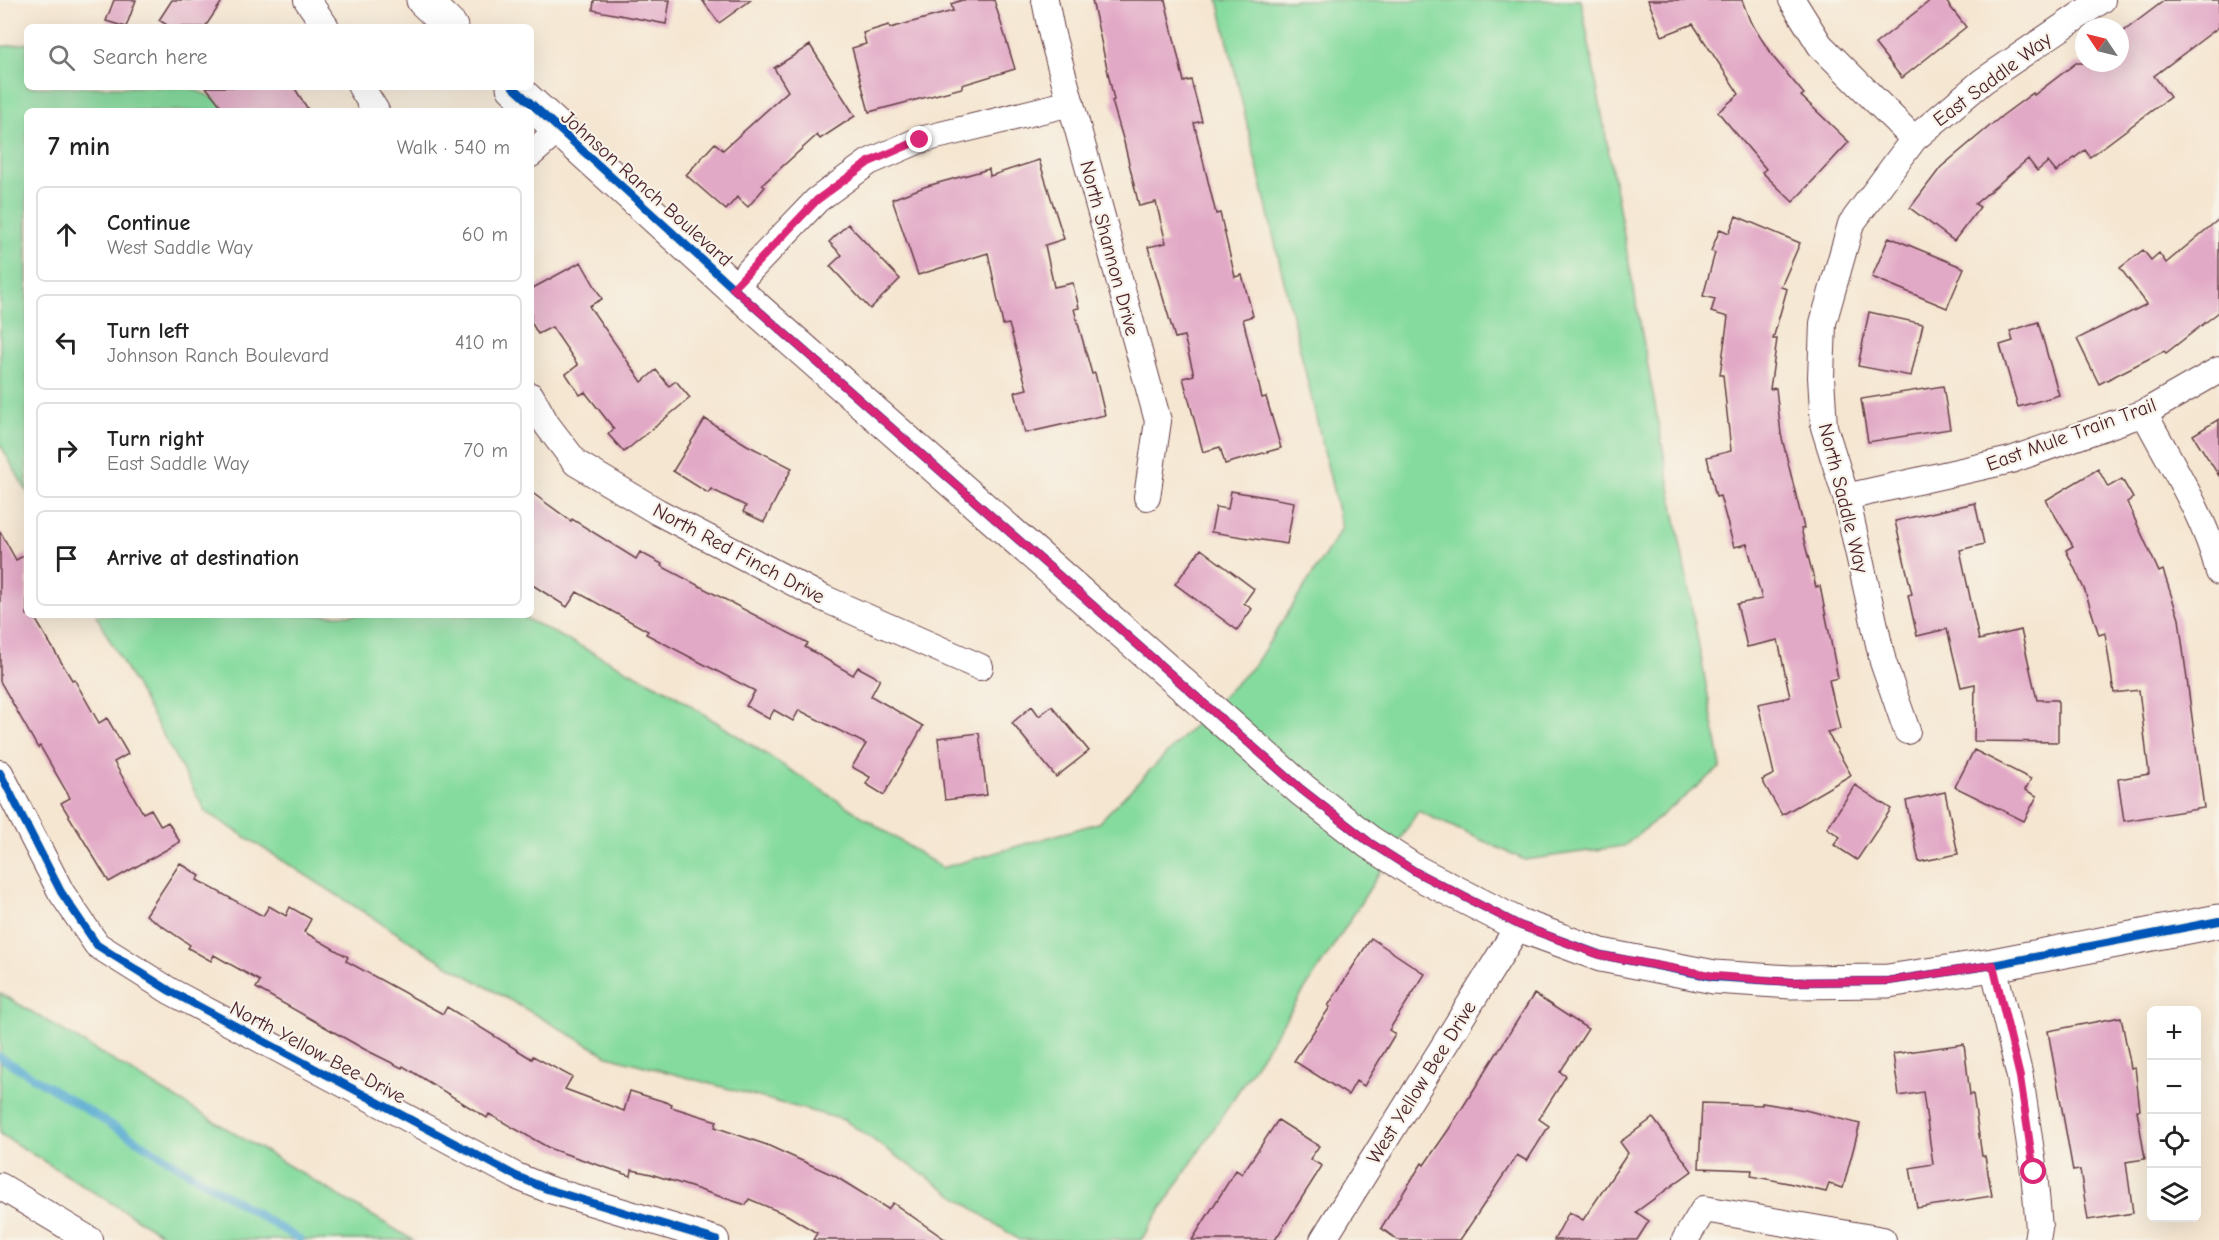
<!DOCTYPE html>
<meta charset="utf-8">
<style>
body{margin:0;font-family:"Comic Neue",sans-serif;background:#f2f2f2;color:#222}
.controls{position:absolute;right:18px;bottom:18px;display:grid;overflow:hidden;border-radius:9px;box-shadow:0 6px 24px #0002}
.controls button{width:54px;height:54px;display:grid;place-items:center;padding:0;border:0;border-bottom:2px solid #e0e0e0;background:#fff;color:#222;font:30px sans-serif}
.compass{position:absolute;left:2075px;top:18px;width:54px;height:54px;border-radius:50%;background:#fff;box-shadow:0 6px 24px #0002;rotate:305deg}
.stop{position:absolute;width:18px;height:18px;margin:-14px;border:4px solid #db2777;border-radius:50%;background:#fff}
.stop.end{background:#db2777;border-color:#fff;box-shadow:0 2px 6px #0008}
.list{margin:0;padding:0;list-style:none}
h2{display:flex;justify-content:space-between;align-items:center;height:78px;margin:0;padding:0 24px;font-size:26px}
h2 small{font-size:20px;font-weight:400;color:#767676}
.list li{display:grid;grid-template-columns:39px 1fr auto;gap:18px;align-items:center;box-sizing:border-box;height:96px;margin:0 12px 12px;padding:0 12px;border:2px solid #e0e0e0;border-radius:9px}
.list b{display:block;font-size:22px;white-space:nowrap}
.list p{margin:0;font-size:20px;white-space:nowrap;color:#767676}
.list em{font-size:20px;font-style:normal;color:#767676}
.icon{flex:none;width:33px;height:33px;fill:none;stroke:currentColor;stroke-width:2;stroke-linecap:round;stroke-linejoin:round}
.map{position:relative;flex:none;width:2219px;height:1240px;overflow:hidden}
.search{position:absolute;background:#fff;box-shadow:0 6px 24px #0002;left:24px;top:24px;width:510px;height:66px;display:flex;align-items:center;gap:15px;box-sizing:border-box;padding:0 21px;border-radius:9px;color:#767676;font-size:22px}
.panel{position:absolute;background:#fff;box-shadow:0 6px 24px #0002;left:24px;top:108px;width:510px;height:510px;border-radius:9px}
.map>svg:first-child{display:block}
</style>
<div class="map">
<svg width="2219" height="1240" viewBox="0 0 2219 1240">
<rect width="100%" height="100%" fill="#f7f3e8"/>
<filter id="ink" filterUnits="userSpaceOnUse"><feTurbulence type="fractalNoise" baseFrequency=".0167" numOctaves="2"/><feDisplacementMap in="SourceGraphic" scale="12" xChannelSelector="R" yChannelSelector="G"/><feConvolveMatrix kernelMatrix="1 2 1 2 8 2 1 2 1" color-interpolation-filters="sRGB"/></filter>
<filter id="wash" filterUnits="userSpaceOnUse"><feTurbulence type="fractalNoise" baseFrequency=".008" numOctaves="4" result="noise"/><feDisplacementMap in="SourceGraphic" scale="24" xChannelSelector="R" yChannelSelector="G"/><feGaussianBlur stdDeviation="1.35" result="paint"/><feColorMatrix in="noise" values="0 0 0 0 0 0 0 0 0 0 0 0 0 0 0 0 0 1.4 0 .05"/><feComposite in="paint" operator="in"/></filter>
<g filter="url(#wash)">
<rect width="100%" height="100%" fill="#f5e6d1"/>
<path fill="#85db9e" stroke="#687d64" stroke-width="1.5" d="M 1218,0 L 1581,0 L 1721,767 L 1624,846 L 1525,860 L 1418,811 L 1345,928 L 1141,1240 L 1019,1240 L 844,1120 L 608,1056 L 441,961 L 206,812 L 96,615 L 519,615 L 668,691 L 942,868 L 1098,823 L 1256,663 L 1342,528 Z
M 27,43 L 27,87 L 188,87 L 231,105 L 233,111 L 27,111 L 27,492 L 0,444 L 0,47 Z
M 0,993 L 413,1240 L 171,1240 L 0,1134 Z"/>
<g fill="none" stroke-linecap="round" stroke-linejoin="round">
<path stroke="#54aad1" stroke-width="8" d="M 0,1057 L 300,1240"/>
</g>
<g id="blocks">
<path fill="#e2a9c6" d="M 114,0 L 136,0 L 126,27 L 106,21 Z
M 172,0 L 223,0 L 205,27 L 170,27 L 159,20 Z
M 594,0 L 670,0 L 666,24 L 593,10 Z
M 702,0 L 751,0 L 719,23 Z
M 962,0 L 994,0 L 1015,69 L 962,85 L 962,88 L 869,112 L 852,48 L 866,44 L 863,33 L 889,25 L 890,28 L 953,11 L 951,4 Z
M 1092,0 L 1165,0 L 1184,82 L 1191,80 L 1202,121 L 1194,123 L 1216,214 L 1220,213 L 1235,277 L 1242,275 L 1253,316 L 1243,319 L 1262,398 L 1266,397 L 1281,448 L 1225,464 L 1220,447 L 1203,452 L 1183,378 L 1194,375 L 1184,336 L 1175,338 L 1148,247 L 1166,243 L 1156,202 L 1139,206 L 1124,142 L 1112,101 L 1114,100 Z
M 1648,0 L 1742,0 L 1750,21 L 1773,57 L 1804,94 L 1801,96 L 1849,142 L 1793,202 L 1762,172 L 1766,169 L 1718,112 L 1739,94 L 1693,24 L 1662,36 Z
M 1931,0 L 1945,0 L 1966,27 L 1902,78 L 1875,44 Z
M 2165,0 L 2219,0 L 2219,27 L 2154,76 L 2170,97 L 2090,157 L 2085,150 L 2056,172 L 2048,162 L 2037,171 L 2028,159 L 1975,204 L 1980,207 L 1954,241 L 1910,208 L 1941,167 L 2003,115 L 2033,93 L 2034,95 L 2076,63 L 2120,63 L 2120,34 Z
M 810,45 L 855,116 L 820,139 L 817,135 L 762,185 L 765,187 L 748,207 L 737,197 L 726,210 L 686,175 L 715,143 L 723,150 L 788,91 L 774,68 Z
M 206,87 L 294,87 L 309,111 L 225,111 Z
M 1039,160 L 1064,239 L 1045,245 L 1054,287 L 1073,283 L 1079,308 L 1074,309 L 1092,374 L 1095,373 L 1105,415 L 1025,433 L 1015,392 L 1027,389 L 1009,324 L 1003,325 L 988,253 L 918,275 L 892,199 L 927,186 L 989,169 L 990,176 Z
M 1736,216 L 1800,243 L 1781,287 L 1787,289 L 1773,339 L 1777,339 L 1770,389 L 1776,388 L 1781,434 L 1804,528 L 1801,529 L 1816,587 L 1820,586 L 1838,678 L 1829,680 L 1840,729 L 1827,732 L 1851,775 L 1782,815 L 1762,780 L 1774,774 L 1758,704 L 1790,697 L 1778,640 L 1747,647 L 1737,604 L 1762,599 L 1747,544 L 1734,547 L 1720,496 L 1716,497 L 1707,457 L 1731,451 L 1723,375 L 1720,375 L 1728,317 L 1711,312 L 1715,299 L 1703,296 L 1715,253 L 1711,251 L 1720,229 L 1729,233 Z
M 2219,219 L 2219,312 L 2166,353 L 2164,351 L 2099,384 L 2077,339 L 2147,304 L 2120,268 L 2143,250 L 2151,260 L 2159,253 L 2166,263 Z
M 848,224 L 900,279 L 870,309 L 830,266 L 842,255 L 829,242 Z
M 1889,237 L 1964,268 L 1947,308 L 1872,277 Z
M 581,262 L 602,299 L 589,306 L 642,382 L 656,370 L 669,386 L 676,381 L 690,398 L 624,452 L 608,434 L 614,429 L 585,392 L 580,395 L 566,374 L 578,365 L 552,327 L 538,334 L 531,322 L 531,289 Z
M 1869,312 L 1923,324 L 1911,376 L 1858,366 Z
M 2038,322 L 2059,395 L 2018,407 L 2000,345 L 2013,341 L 2010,331 Z
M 1943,386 L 1950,429 L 1868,442 L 1861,399 Z
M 705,419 L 747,445 L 792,468 L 764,522 L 743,512 L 746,506 L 711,489 L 708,493 L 673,471 Z
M 2219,419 L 2219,476 L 2193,435 Z
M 2098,469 L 2108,487 L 2122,479 L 2133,498 L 2127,502 L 2159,572 L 2163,570 L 2179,619 L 2204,808 L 2124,821 L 2118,779 L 2149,774 L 2139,690 L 2114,693 L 2105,633 L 2099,635 L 2085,591 L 2066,550 L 2073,546 L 2046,500 Z
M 1231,491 L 1294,502 L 1287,544 L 1211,532 L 1216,507 L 1228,509 Z
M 531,492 L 571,521 L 572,519 L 636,559 L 640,552 L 662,564 L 661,566 L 808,643 L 805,647 L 853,675 L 858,667 L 880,679 L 871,696 L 923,726 L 884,795 L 866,784 L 870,777 L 852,767 L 866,744 L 799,710 L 793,721 L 774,710 L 769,719 L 746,706 L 755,691 L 646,634 L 648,631 L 577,592 L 567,607 L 531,584 Z
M 1975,503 L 1984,544 L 1960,550 L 1979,640 L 2021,630 L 2037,700 L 2058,700 L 2058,742 L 1974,741 L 1975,684 L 1961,687 L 1947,629 L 1917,636 L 1908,595 L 1912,594 L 1895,521 Z
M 0,531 L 16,560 L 27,554 L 27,615 L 33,615 L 72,680 L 74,679 L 99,723 L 107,718 L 128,754 L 114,762 L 143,813 L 151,809 L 161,826 L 168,822 L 180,842 L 109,882 L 61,803 L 70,798 L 40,746 L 38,748 L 0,681 Z
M 1201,549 L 1254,589 L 1244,603 L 1252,609 L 1237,630 L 1175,584 Z
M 1032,706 L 1039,716 L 1052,706 L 1089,751 L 1056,777 L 1012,723 Z
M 979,733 L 987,795 L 945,800 L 938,738 Z
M 1974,750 L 2031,779 L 2025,790 L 2037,796 L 2024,821 L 1955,787 Z
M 1855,785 L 1891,809 L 1857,860 L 1834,845 L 1840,837 L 1827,828 Z
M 1945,792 L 1958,854 L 1919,862 L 1906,801 Z
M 180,863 L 200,876 L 197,880 L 263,916 L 269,906 L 286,916 L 290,907 L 311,919 L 304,932 L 348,957 L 346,961 L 443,1014 L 447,1007 L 532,1059 L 533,1056 L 572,1077 L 565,1089 L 624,1111 L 630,1091 L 672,1104 L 671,1107 L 717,1121 L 715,1127 L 767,1145 L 833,1175 L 888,1209 L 893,1203 L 946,1240 L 813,1240 L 817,1233 L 787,1215 L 749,1199 L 746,1205 L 651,1174 L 632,1170 L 631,1176 L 551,1149 L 489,1114 L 487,1118 L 403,1066 L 402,1068 L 364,1049 L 256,988 L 260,981 L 214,955 L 211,961 L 188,948 L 190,945 L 146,915 Z
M 1371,938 L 1425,974 L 1389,1030 L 1395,1034 L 1364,1086 L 1356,1081 L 1348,1095 L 1294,1061 L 1330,1007 L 1328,1006 Z
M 1534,994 L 1588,1029 L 1560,1072 L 1566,1076 L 1539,1119 L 1549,1126 L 1527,1161 L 1517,1155 L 1460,1240 L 1398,1240 L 1381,1228 L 1422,1163 L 1424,1165 L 1449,1129 Z
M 2121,1017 L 2131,1068 L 2135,1067 L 2140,1110 L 2137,1110 L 2145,1159 L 2126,1162 L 2133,1213 L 2088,1220 L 2080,1170 L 2073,1171 L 2048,1031 Z
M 1964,1044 L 1970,1095 L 1973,1094 L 1982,1156 L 1985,1156 L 1992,1196 L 1917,1208 L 1910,1168 L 1933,1164 L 1923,1092 L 1899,1096 L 1893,1054 Z
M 1702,1103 L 1762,1105 L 1762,1103 L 1805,1110 L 1860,1124 L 1843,1188 L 1829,1184 L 1826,1192 L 1788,1183 L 1751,1176 L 1752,1170 L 1699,1168 Z
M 1653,1118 L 1692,1171 L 1636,1212 L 1649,1221 L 1637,1240 L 1554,1240 L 1569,1212 L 1583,1220 L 1628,1153 L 1620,1142 Z
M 1278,1120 L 1319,1146 L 1310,1159 L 1322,1166 L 1275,1240 L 1192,1240 L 1236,1170 L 1242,1174 Z"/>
</g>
</g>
<g filter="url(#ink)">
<use href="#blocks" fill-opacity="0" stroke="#643d44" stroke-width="1.5"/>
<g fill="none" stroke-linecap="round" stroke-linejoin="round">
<g stroke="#643d44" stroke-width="28">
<path id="street" d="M 307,0 L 326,27
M 1045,0 L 1052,35 L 1158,421 L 1147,497
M 1792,0 L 1820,45 L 1914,139
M 361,87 L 376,111
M 531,154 L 558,130
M 733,288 L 817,200 L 869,162 L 920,140 L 1071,103
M 531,396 L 547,425 L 576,463 L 658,512 L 823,598 L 980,667
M 2144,413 C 2171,464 2205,516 2219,572
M 1846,497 L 2011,460 L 2144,413 L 2219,370
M 1907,731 L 1883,662 L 1846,497 L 1824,427 L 1821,377 L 1823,323 L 1851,224 L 1914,139 L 1983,81 L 2102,0
M 0,773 L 61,892 L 97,945 L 170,991 L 516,1176 L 547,1189 L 716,1240
M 1993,965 L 2020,1077 L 2034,1172 L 2039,1228 L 2037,1240
M 0,1186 L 90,1240
M 1323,1240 L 1519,925
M 1685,1240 L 1704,1209 L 1883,1240"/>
</g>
<g stroke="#643d44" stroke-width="35">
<path id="secondary" d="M 423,0 L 451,27
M 513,87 L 733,288 L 1301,789 L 1369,842 L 1416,872 L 1519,925 L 1601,955 L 1714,977 L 1791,982 L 1888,981 L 1993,965 L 2219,921"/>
</g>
<use href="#street" stroke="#fff" stroke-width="26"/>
<use href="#secondary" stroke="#fff" stroke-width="33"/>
<g stroke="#f7f3e8" stroke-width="11">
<path id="cycleway" d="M 513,87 L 733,288 L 1301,789 L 1369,842 L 1416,872 L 1519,925 L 1601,955 L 1714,977 L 1791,982 L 1888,981 L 1993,965 L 2219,921
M 0,773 L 61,892 L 97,945 L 170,991 L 516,1176 L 547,1189 L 716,1240"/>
</g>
<use href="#cycleway" stroke="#0057b8" stroke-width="8"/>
</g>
</g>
<g fill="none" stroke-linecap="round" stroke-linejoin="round" filter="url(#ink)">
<path stroke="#db2777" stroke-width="8" d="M 920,140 L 869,162 L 817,200 L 733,288 L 1301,789 L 1369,842 L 1416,872 L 1519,925 L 1600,955 L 1714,976 L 1791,982 L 1888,981 L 1993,965 L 2020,1077 L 2034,1172"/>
</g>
<g text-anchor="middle" stroke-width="4.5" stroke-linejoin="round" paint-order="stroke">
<g font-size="20" fill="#4a1f2b" stroke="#f7f3e8">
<text transform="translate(1992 79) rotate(-37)" y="7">East Saddle Way</text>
<text transform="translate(647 188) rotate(42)" y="7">Johnson Ranch Boulevard</text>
<text transform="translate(1110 248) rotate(75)" y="7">North Shannon Drive</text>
<text transform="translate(2071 434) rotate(-20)" y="7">East Mule Train Trail</text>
<text transform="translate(1844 498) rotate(76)" y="7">North Saddle Way</text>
<text transform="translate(739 553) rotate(28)" y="7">North Red Finch Drive</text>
<text transform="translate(318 1052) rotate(28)" y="7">North Yellow Bee Drive</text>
<text transform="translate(1421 1082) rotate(-58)" y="7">West Yellow Bee Drive</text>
</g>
</g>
</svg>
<div class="controls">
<button>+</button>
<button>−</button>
<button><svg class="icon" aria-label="locate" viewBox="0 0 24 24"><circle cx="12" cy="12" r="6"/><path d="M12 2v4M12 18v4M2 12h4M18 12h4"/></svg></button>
<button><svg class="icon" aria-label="layers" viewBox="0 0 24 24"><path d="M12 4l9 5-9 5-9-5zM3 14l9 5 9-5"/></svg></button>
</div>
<svg class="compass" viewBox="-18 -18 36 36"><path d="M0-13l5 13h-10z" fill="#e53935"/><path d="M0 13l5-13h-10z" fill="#767676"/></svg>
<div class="stop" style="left:2034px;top:1172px"></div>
<div class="stop end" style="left:920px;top:140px"></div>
<div class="search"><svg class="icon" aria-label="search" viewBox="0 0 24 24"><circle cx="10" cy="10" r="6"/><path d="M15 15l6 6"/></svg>Search here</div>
<section class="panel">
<h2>7 min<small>Walk · 540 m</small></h2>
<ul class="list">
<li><svg class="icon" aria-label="ahead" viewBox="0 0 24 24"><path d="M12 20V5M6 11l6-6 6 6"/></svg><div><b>Continue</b><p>West Saddle Way</p></div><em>60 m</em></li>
<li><svg class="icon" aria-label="left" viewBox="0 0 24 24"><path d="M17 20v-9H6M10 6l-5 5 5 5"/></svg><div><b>Turn left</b><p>Johnson Ranch Boulevard</p></div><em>410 m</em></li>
<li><svg class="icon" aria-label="right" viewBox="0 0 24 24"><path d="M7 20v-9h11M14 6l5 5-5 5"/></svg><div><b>Turn right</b><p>East Saddle Way</p></div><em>70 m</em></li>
<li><svg class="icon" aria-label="arrive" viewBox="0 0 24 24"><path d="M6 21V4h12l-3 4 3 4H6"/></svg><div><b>Arrive at destination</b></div></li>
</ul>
</section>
</div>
